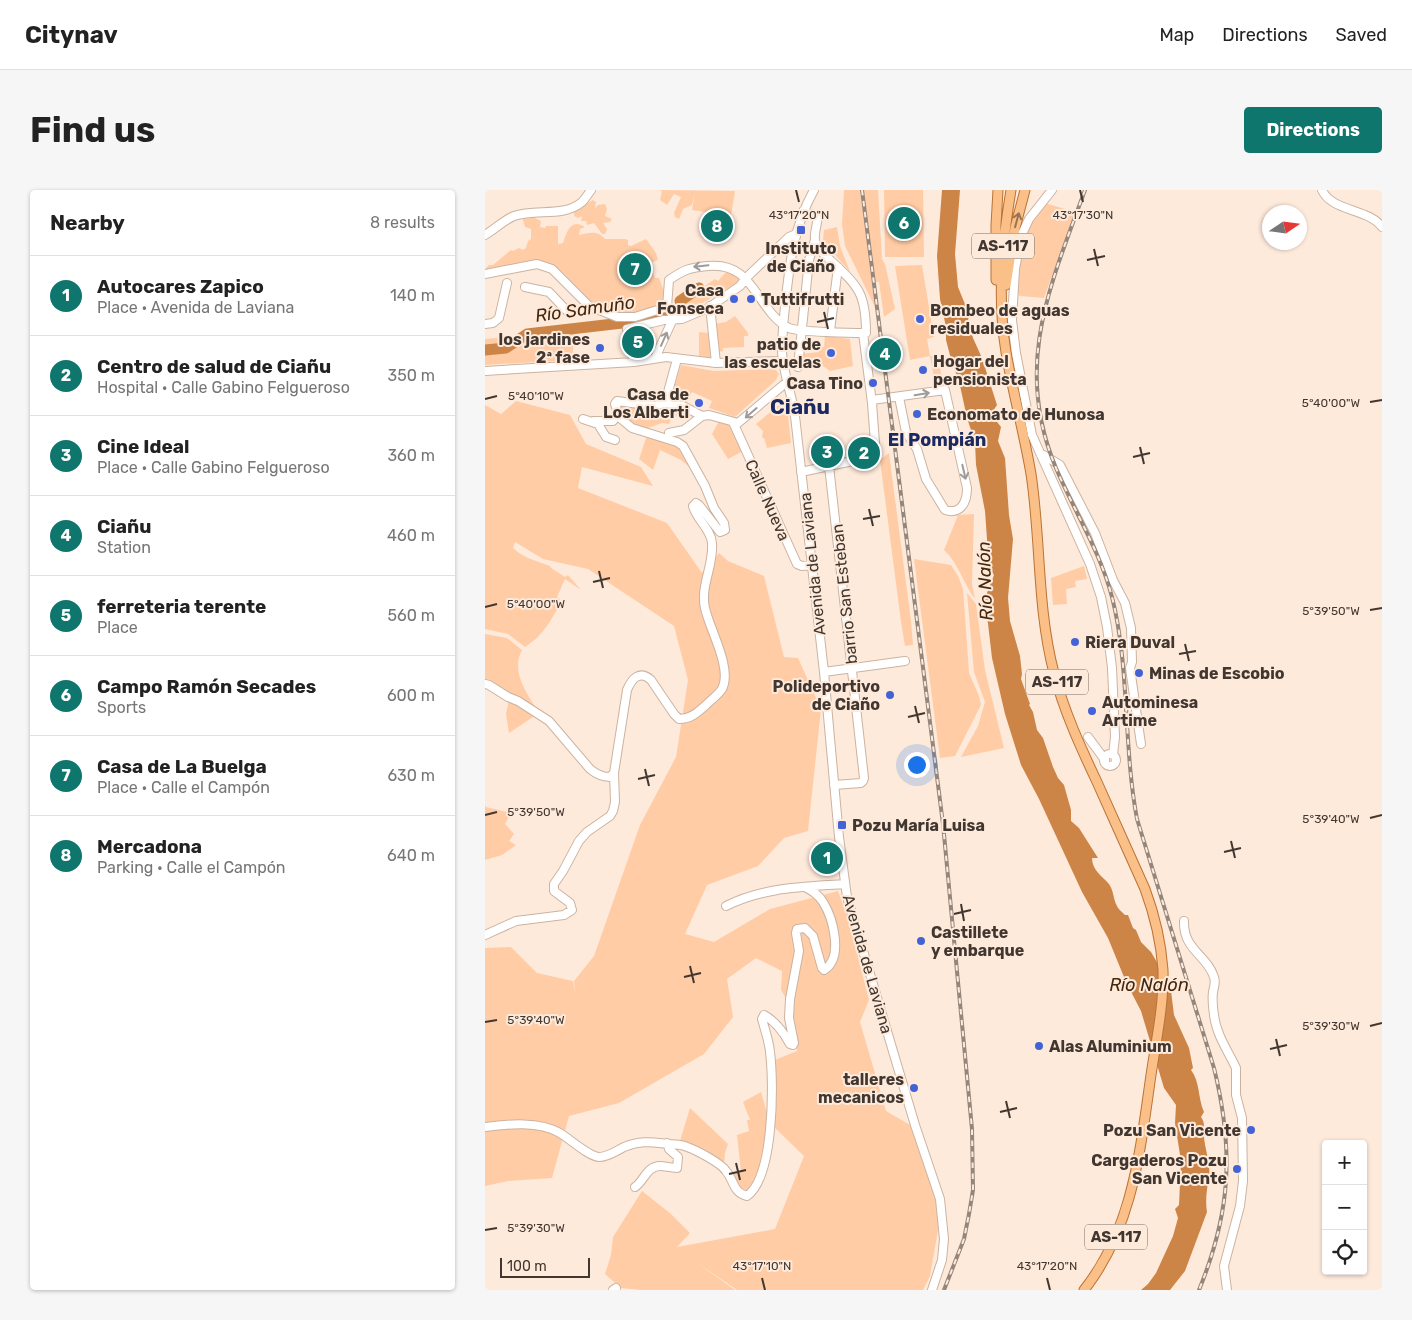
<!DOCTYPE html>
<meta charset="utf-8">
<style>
body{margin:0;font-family:Rubik,sans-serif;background:#f6f6f6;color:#222}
.controls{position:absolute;right:15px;bottom:15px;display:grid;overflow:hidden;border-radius:5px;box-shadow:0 1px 4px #0004}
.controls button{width:45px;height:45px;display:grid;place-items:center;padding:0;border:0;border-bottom:1px solid #e0e0e0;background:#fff;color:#222;font:25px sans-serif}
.compass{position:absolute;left:777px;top:15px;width:45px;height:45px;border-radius:50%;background:#fff;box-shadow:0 1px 4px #0004;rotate:77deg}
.scale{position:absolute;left:15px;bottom:12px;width:90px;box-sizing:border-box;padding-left:5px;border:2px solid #413730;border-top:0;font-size:14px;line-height:18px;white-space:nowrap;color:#413730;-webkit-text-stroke:4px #feeadb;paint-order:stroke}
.you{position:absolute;left:431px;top:574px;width:18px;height:18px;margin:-12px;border:4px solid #fff;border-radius:50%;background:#1a73e8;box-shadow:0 0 0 8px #1a73e833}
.badge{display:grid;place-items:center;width:32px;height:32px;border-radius:50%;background:#0f766e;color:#fff;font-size:16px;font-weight:700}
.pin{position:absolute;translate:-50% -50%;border:2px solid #fff;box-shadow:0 1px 5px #0006}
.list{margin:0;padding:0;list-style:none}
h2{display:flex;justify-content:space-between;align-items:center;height:65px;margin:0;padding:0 20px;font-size:21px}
h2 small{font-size:16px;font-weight:400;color:#767676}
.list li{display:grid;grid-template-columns:32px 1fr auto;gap:15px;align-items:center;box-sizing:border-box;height:80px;padding:0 20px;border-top:1px solid #e0e0e0}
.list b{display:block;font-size:19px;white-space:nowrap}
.list p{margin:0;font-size:16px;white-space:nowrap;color:#767676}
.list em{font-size:16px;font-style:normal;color:#767676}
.icon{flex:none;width:28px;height:28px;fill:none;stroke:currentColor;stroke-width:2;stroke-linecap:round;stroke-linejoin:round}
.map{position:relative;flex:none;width:897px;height:1100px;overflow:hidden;border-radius:5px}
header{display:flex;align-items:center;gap:30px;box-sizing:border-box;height:70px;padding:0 25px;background:#fff;border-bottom:1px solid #e0e0e0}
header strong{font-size:24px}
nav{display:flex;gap:28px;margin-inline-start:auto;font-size:18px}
.intro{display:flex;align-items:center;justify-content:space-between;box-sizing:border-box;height:120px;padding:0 30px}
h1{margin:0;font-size:35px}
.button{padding:12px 22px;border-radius:5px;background:#0f766e;color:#fff;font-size:18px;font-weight:700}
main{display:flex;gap:30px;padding:0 30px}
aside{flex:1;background:#fff;border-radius:5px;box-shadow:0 1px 4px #0004}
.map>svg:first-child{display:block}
</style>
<header>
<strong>Citynav</strong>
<nav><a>Map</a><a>Directions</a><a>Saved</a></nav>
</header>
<div class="intro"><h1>Find us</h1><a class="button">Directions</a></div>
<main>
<aside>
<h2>Nearby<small>8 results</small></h2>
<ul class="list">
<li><span class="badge">1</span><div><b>Autocares Zapico</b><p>Place · Avenida de Laviana</p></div><em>140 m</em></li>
<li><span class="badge">2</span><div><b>Centro de salud de Ciañu</b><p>Hospital · Calle Gabino Felgueroso</p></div><em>350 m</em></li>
<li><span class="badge">3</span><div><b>Cine Ideal</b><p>Place · Calle Gabino Felgueroso</p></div><em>360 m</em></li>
<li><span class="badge">4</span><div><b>Ciañu</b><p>Station</p></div><em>460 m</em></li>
<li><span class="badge">5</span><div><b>ferreteria terente</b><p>Place</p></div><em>560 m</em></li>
<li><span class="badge">6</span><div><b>Campo Ramón Secades</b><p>Sports</p></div><em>600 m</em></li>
<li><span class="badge">7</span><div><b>Casa de La Buelga</b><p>Place · Calle el Campón</p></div><em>630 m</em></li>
<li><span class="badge">8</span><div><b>Mercadona</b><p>Parking · Calle el Campón</p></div><em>640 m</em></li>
</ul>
</aside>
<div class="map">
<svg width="897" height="1100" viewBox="0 0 897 1100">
<rect width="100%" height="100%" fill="#feeadb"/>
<path fill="#ffcca5" d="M 174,0 L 250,1 L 246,26 L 207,20 L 210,2 L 207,15 L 198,19 L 194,29 L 190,27 L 189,23 L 196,7 L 189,4 L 182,15 L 175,10 L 177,1 Z
M 359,0 L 375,0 L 390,117 L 360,56 L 357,34 Z
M 378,0 L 393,0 L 397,69 L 400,74 L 410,119 L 399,127 L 394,92 L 390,92 Z
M 399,0 L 438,0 L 439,67 L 400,67 Z
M 108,10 L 111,12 L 110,18 L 113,15 L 120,14 L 122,19 L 120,26 L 127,29 L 125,32 L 118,33 L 122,39 L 120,44 L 117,44 L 109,33 L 102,35 L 101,31 L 96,31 L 97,26 L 93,28 L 89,26 L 89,20 Z
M 560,13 L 590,22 L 559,108 L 535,106 L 531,103 C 535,68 537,42 560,13 Z
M 49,25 L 50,28 L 56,31 L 55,37 L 60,38 L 61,36 L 73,36 L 73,54 L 78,53 C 82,41 86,28 100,37 L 95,39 L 94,45 C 104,43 112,40 120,49 L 140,49 L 143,50 L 143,55 L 146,56 L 161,49 L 171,63 L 173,70 L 165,73 L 170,88 L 174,88 L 180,104 L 179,113 L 150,123 L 131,124 L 105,111 L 75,80 L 63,73 L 38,74 L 1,81 L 0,79 L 4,75 L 8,75 L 26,60 L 28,61 L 34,58 L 38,60 L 41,58 L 43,51 L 46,49 L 46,39 L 40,37 L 37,26 Z
M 352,37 L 355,56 L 365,82 L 338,51 L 339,40 Z
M 437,75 L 449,147 L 442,149 L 445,166 L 453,165 L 458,196 L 451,198 L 445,166 L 425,170 L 410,76 Z
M 241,78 L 253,86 L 255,91 L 216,114 L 193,124 L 190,123 L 188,117 L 230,89 L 233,91 L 241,82 Z
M 250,126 L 263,143 L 263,146 L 259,146 L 259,157 L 238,158 L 238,161 L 234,162 L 230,134 L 241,132 Z
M 90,140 L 87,170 L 0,175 L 0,164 L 26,161 L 38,148 L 45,145 Z
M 214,142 L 223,143 L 226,168 L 214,166 Z
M 34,146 L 23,157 L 0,159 L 0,149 Z
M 340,146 L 365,149 L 368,176 L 345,181 L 338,176 L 337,173 L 329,174 L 329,177 L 318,179 L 317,164 L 334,162 L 334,157 L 339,157 Z
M 196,175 L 229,181 L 289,179 L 291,180 L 294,184 L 291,190 L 250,227 L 224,218 L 227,211 L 207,202 L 201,214 L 185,211 Z
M 31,211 L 85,225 L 101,254 L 156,277 L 168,296 L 97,277 L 93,298 L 182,333 L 217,383 L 234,363 L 243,371 L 279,386 L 299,467 L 313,468 L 336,519 L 323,641 L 299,648 L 273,676 L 222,695 L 200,744 L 229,752 L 285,719 L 353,701 L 363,728 L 384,810 L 375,832 L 401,921 L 425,935 L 443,979 L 455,1029 L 445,1086 L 438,1100 L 252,1100 L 211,1072 L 250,1100 L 156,1100 L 136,1098 L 120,1084 L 126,1065 L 128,1047 L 157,1001 L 186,1024 L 205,1043 L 192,1057 L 290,1039 L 319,966 L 289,937 L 290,870 L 312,861 L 307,819 L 296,800 L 297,781 L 271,768 L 242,789 L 248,827 L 219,864 L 134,913 L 84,926 L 67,988 L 23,991 L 0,996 L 0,758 L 26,757 L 52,783 L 88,791 L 90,803 L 89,791 L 109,766 L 155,635 L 191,567 L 203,490 L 189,436 L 103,379 L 58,369 L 30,352 L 28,358 C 40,369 50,370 65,376 L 66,378 L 80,387 L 83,385 L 96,400 L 80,389 L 72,407 L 77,411 C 65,431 60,444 40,457 L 23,444 L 0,439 L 0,215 L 16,224 Z
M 295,214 L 298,217 L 302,216 L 306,253 L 282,258 L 279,248 L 277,248 L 278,241 L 271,234 Z
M 133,215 L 176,215 L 194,218 L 194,225 L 187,226 L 184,234 L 177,233 L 160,239 C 144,234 139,230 133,215 Z
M 234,231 L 247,236 L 258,261 L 243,269 L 227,244 Z
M 163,245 L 197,258 L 207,279 L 196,270 L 175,260 L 168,280 L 154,269 C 158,260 158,253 163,245 Z
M 404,263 L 426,431 L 428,455 L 420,456 L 416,432 L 395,270 Z
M 489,324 L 487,394 L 490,409 C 478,393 474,374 459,360 L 473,325 Z
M 429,369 L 466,375 L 473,386 L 478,399 L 484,483 L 494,506 L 496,515 L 470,566 L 455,568 Z
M 599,376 L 602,389 L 590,391 L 591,397 L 581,399 L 582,414 L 568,415 L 566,388 Z
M 482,403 L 491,414 L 500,480 L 519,558 L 476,567 L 493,536 L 500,512 L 489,482 Z
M 0,444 L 22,448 L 37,460 C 26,480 40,501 51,518 L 0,491 Z
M 24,510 L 51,525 L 24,543 L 21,524 Z
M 0,615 L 1,617 L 22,622 L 23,616 L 28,619 L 20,634 L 29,644 L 24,651 L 31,655 L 17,665 L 0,670 Z
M 276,902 L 284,930 L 280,955 L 276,966 L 273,986 L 263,1002 L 257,1003 L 245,984 L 256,982 L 252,945 L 264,941 L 262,930 L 265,930 L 258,912 Z
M 205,918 L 243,954 L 240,963 L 239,976 L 195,951 Z"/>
<path fill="#cd8447" d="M 457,0 L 475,0 L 470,64 L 473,97 L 484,124 L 483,131 L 488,148 L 497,168 L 512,215 L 506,224 L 516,237 L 513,251 L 520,268 L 524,325 L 528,349 L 523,408 L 525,431 L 535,466 L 537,484 L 536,489 L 545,514 L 544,515 L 548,522 L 552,540 L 558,548 L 568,577 L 573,588 L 579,595 L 586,620 L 586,631 L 594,638 L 613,668 L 607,668 C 607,680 617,686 624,694 C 629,701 628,709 632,716 C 633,719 637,722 640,725 L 643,725 L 648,738 L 651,740 L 656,752 L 666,762 L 680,786 L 686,801 L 689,825 L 704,858 L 708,878 L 706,880 C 715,891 713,909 719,922 L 716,927 C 721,934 718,939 719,947 C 720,960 726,974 724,987 C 722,998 720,1011 722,1022 L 700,1081 L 685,1100 L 656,1100 L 663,1094 L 671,1083 L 688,1046 L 693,1028 L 690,1019 L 694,1015 L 696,971 L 690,933 L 691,915 L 679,898 L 656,821 L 641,792 L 623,748 L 597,702 L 554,609 L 536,575 L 520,524 L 507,468 L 500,408 L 509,385 L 504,378 L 500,321 L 491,275 L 490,252 L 482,228 L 474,191 L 467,173 L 461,150 L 461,137 L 455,109 L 452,66 Z"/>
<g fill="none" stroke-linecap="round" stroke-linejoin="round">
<path stroke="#cd8447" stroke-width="11" d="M 195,111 L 214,98
M 0,160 L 21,158 L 42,144 L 146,132 L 178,123"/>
<g stroke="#cbb3a1" stroke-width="10">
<path id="minor" d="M 329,0 C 310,34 305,69 301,108 C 299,125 297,144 297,162 C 298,183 307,204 310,226 L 339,482 L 354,647 L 362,707 L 430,935 L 455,1009 L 459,1049 L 457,1070 L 447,1100
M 567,0 L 544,29 L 536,46 L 530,79 L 527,130 L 531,163 L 547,245 L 605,374 L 616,407 L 622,437 L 627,478 L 630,547 L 628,565
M 837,0 C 847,22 883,18 897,37
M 0,45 C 10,39 19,30 29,26 C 51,18 78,28 97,12 C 100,9 103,4 106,0
M 0,84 L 52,74 L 67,79 L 104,116 L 132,127 L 150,127 L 182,117 L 186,122 L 188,129
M 40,97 L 64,102 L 83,122 L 109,119
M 225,116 L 231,173
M 182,117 L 184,90 C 200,79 204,78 223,76 C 270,71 271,121 304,138 C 313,142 367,143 381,143 C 381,102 373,96 343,68 C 338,63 331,58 330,50 C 329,44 332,34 333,27 L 318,21
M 0,134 L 8,133 L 14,128 L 22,93
M 345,141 L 353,77
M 170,168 L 188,129
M 149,172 L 142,139 L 179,130 L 197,129 L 223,118 L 255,96 L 261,88 L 304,47 L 311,44
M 313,177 L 324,70 L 330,50
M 0,181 L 149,172 L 181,167 L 231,173 L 298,171
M 387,210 L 460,200 L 482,298 C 482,312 476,325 460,320 L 441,289 L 432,259 L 421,242 L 414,207
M 180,213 L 192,169
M 98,229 L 113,234 L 121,247 L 130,250
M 109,231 L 128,231 L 133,224
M 248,232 L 312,374 L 317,376 L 327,375
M 184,243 L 199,240 L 217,226 L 224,225 L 253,233 L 303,191
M 555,263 L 575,275 L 610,343 L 628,390 L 640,413 L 646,438 L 647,472 L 645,478 L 656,554
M 344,276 L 379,588 L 378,591 L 376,593 L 349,595
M 316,282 L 391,266 L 387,213 L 378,143
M 339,482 L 420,471
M 0,494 L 4,495 L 23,507 L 33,511 L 64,531 L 105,579 C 111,584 117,587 125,587 L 129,583 L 142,500 C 147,488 155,480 166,490 L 189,524 L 194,529 C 206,529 213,522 221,515 C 226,510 233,505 237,499 C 248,479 224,438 220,418 C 215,396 229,375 227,353 C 226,339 211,329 208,316 L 211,313 L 214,315 L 235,342 L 240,340 L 239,333 L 229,318 L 220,296 L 198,256 L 192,252 L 147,238 L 135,228 L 130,214 L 132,211 L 169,216 L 180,213 L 198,216 L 217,226
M 603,547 L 620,570
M619 570a6 6 0 1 1 12 0a6 6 0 1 1-12 0Z
M 241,716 C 278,697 319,697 360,694
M 699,731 C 698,760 722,765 729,787 C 731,793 729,796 728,802 C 727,809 728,818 729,825 C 731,844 743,861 751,878 L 751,905 L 757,928 L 758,991 L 755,1016 L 739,1076 L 742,1100
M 0,745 L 31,731 L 79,725 L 87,720 L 85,713 L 69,701 L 69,694 L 78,681 L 94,651 L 102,642 L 125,626 L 128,621 L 130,612 L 129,583
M 0,937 C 23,934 54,931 75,943 C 85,949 103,966 114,967 C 123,967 131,961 139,957 C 156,950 166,952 184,954 C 191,955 196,954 202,957 C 211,960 236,973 241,981 C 249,990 248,1003 262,1006 C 289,987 289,894 285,862 C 284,851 280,840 277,829 L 279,825 C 290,831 299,843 305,854 L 308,855 L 309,853 L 304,828 L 305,809 L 314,761 L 311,743 L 312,739 L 320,738 L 328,746 L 337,778 L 339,780 C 359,768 348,728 338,712 C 333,704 327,701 320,697
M 150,997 C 159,991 162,976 175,976 C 180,976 186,978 192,978 L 193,967 L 184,959 L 182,953
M 128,1100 L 131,1098"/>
</g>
<g stroke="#b97336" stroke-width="11">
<path id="major" d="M 526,0 C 517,54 512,108 521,162 C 528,203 539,243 546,284 C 556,350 552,419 569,483 C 579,521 595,556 612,592 C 628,628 644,663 660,699 C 670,726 676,751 678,780 C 679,815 671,851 666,885 C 655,961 648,1038 599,1100
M 511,90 L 511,35 L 513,0
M 521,95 L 530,38 L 540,0"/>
</g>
<use href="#minor" stroke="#fff" stroke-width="8"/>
<use href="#major" stroke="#fbbf88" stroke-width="9"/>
<g stroke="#94867b" stroke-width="4">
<path id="rail" d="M 377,0 L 458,634 L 487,939 L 488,1000 L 484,1024 L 479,1049 L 459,1100
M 600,0 C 565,96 528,176 571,278 C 589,321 615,361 627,407 C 645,478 638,555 652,629 L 729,878 C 749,960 746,1022 714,1100"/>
</g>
<use href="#rail" stroke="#feeadb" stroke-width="2" stroke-dasharray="5.5" stroke-linecap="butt"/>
</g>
<defs><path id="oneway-shaft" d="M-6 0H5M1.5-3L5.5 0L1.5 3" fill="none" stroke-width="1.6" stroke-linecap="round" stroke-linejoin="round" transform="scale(1.25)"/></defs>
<use stroke="#957458" href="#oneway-shaft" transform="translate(532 30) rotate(-75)"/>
<g stroke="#a09b98">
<use href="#oneway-shaft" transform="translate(216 76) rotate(174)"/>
<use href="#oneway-shaft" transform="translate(179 149) rotate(-66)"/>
<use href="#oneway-shaft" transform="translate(437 204) rotate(-9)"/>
<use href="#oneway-shaft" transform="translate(266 223) rotate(139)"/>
<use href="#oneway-shaft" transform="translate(479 282) rotate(77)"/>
</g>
<path fill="none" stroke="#413730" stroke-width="2" d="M 311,0 L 314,12M 595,0 L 598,12M 609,59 L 613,76M 602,70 L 620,66M 339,122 L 343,139M 332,132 L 349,128M 0,209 L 12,206M 885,212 L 897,210M 655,257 L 659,274M 648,267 L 665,263M 384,319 L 388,336M 378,329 L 395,326M 114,381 L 118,398M 108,392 L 125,388M 0,417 L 12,414M 885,420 L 897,418M 700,454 L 704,471M 694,464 L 711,461M 430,516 L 434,533M 423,527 L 440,523M 160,579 L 164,596M 153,589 L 170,585M 0,625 L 12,622M 885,628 L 897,625M 746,651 L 750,668M 739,662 L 756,658M 476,714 L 479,731M 469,724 L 486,720M 205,776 L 209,793M 199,787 L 216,783M 0,832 L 12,830M 885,836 L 897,833M 791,849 L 795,866M 785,859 L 802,855M 521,911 L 525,928M 515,922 L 532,918M 251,973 L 255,990M 244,984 L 261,980M 0,1040 L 12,1038M 277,1088 L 280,1100M 562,1088 L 565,1100"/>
<g fill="#4362d5" stroke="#feeadb" stroke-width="2">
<rect x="311" y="35" width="10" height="10" rx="2.5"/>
<circle cx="249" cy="109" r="5"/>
<circle cx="266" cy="109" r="5"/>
<circle cx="435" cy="129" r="5"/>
<circle cx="115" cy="158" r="5"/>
<circle cx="346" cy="163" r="5"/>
<circle cx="438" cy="180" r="5"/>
<circle cx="388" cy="193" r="5"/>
<circle cx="214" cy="213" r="5"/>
<circle cx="432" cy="224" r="5"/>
<circle cx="590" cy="452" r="5"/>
<circle cx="654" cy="483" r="5"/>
<circle cx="405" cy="505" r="5"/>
<circle cx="607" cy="521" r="5"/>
<rect x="352" y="630" width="10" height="10" rx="2.5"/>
<circle cx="436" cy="751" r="5"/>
<circle cx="554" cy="856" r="5"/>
<circle cx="429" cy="898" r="5"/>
<circle cx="766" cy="940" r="5"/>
<circle cx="752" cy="979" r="5"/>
</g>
<g text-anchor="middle" stroke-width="4" stroke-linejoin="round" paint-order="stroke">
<g fill="#feeadb" stroke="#7a6d63" stroke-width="1">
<rect x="487" y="43.5" width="62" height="25" rx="4"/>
<rect x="541" y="479.5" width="62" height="25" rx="4"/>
<rect x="600" y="1034.5" width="62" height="25" rx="4"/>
</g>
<g font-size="15" font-weight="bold" fill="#413730">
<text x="518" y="61">AS-117</text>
<text x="572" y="497">AS-117</text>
<text x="631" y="1052">AS-117</text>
</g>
<g font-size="16" font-weight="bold" fill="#413730" stroke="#feeadb" text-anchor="start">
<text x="316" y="64" text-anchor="middle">Instituto<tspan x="316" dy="18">de Ciaño</tspan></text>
<text x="239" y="106" text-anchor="end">Casa<tspan x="239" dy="18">Fonseca</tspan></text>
<text x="276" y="115">Tuttifrutti</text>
<text x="445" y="126">Bombeo de aguas<tspan x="445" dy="18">residuales</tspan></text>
<text x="105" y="155" text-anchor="end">los jardines<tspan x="105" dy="18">2ª fase</tspan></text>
<text x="336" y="160" text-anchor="end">patio de<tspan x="336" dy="18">las escuelas</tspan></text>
<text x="448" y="177">Hogar del<tspan x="448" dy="18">pensionista</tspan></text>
<text x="378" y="199" text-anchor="end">Casa Tino</text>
<text x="204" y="210" text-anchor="end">Casa de<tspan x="204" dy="18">Los Alberti</tspan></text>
<text x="442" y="230">Economato de Hunosa</text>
<text x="600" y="458">Riera Duval</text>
<text x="664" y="489">Minas de Escobio</text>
<text x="395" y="502" text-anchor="end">Polideportivo<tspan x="395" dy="18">de Ciaño</tspan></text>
<text x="617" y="518">Autominesa<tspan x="617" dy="18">Artime</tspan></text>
<text x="367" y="641">Pozu María Luisa</text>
<text x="446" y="748">Castillete<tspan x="446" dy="18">y embarque</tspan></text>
<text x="564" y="862">Alas Aluminium</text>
<text x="419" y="895" text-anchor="end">talleres<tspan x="419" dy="18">mecanicos</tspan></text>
<text x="756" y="946" text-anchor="end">Pozu San Vicente</text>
<text x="742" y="976" text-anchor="end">Cargaderos Pozu<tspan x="742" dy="18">San Vicente</tspan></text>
</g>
<g font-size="16" fill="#413730" stroke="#feeadb">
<text transform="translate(283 310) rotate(66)" y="6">Calle Nueva</text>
<text transform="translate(327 374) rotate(-96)" y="6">Avenida de Laviana</text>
<text transform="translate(359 404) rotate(-96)" y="6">barrio San Esteban</text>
<text transform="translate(383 774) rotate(74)" y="6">Avenida de Laviana</text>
</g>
<g font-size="18" font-style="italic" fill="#45270d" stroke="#feeadb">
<text transform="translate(100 119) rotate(-8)" y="6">Río Samuño</text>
<text transform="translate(500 391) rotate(-92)" y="6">Río Nalón</text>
<text x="664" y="801">Río Nalón</text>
</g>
<g font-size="18" font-weight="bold" fill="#1a2960" stroke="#feeadb">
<text x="452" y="256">El Pompián</text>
</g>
<g font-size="21" font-weight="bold" fill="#1a2960" stroke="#feeadb">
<text x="315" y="224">Ciañu</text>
</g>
</g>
<g font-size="12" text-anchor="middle" fill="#413730" stroke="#feeadb" stroke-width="4" stroke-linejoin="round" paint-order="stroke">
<text x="314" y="29">43°17'20"N</text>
<text x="598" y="29">43°17'30"N</text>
<text x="51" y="210">5°40'10"W</text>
<text x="846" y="217">5°40'00"W</text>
<text x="51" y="418">5°40'00"W</text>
<text x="846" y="425">5°39'50"W</text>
<text x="51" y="626">5°39'50"W</text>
<text x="846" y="633">5°39'40"W</text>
<text x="51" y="834">5°39'40"W</text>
<text x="846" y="840">5°39'30"W</text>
<text x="51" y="1042">5°39'30"W</text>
<text x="277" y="1080">43°17'10"N</text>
<text x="562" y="1080">43°17'20"N</text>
</g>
</svg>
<div class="controls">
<button>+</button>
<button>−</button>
<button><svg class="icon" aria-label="locate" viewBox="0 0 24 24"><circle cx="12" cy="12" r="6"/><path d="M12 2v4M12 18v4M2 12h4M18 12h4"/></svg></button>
</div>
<svg class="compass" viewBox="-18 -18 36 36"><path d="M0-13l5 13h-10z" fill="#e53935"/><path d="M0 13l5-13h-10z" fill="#767676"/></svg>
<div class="scale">100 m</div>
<div class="you"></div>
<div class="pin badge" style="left:342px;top:668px">1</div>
<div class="pin badge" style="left:379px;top:263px">2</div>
<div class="pin badge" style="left:342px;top:262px">3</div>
<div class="pin badge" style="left:400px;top:164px">4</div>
<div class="pin badge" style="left:153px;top:152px">5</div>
<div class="pin badge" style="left:419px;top:33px">6</div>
<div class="pin badge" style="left:150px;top:79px">7</div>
<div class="pin badge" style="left:232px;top:36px">8</div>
</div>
</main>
